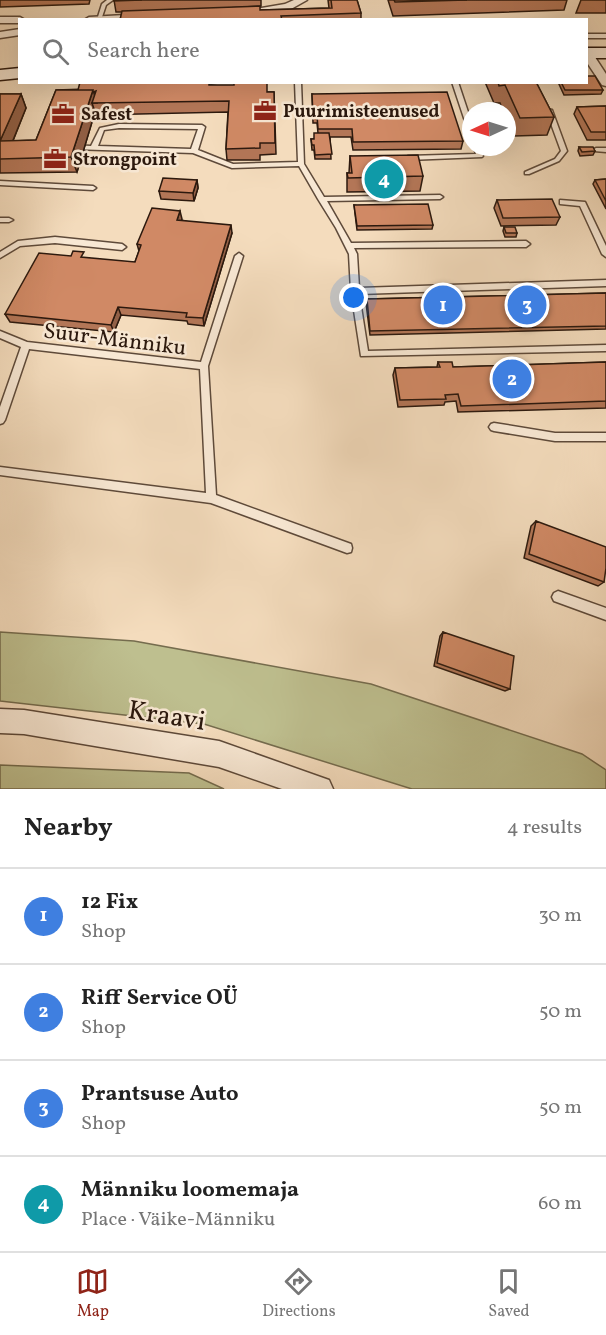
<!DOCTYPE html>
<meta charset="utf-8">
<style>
body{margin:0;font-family:Vollkorn,serif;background:#f6f6f6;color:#222}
.compass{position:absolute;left:462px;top:102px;width:54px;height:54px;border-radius:50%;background:#fff;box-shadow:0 6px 24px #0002;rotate:266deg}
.you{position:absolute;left:354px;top:298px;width:21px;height:21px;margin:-15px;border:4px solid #fff;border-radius:50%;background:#1a73e8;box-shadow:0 0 0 9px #1a73e833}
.badge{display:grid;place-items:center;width:39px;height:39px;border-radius:50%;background:#8f2418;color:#fff;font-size:20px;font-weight:700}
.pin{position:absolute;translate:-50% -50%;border:3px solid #fff;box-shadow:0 2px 6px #0006}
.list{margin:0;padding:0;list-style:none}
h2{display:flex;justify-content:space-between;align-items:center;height:78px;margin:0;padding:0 24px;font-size:26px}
h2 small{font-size:20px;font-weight:400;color:#767676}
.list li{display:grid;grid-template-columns:39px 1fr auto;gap:18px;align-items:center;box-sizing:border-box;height:96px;padding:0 24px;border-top:2px solid #e0e0e0}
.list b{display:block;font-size:22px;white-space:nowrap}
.list p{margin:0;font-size:20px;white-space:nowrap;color:#767676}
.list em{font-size:20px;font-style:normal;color:#767676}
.icon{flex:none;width:33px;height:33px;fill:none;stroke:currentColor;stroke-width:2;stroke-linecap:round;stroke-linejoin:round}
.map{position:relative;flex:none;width:606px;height:789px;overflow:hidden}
.search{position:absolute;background:#fff;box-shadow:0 6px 24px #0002;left:18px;right:18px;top:18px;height:66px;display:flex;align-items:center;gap:15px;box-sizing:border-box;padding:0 21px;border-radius:0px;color:#767676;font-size:22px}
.sheet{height:462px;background:#fff}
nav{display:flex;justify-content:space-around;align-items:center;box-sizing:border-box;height:84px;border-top:2px solid #e0e0e0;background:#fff;font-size:16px;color:#767676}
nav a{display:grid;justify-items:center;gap:3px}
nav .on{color:#8f2418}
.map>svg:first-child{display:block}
</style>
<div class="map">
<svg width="606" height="789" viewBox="0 0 606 789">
<rect width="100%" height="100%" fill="#f4dcbd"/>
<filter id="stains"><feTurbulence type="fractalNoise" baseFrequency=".00333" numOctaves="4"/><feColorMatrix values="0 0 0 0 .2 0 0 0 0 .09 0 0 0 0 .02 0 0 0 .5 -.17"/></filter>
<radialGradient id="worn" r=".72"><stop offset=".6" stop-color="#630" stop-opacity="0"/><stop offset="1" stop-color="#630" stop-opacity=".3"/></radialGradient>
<path fill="#bebf8f" stroke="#756c4e" stroke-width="1.5" d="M 0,632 L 134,641 L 371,684 L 582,754 L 606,770 L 606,789 L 412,789 L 204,724 L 0,701 Z
M 0,765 L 189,773 L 224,789 L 0,789 Z"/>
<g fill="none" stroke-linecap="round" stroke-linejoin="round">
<g stroke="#5e4a3a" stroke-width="3">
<path id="lane" d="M 107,0 L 113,0 L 106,5 L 101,20 L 97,20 L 102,4 Z
M 586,34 L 606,34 L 606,38 L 586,38 Z
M 295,82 L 301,82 L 304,164 L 324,197 L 440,195 L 443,197 L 440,199 L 327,201 L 351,243 L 526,241 L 530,244 L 526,247 L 354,248 L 357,254 L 359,288 L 606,280 L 606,286 L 359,294 L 368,351 L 606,345 L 606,351 L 361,356 L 351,291 L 349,254 L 336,228 L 318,199 L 299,166 L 232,168 L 193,153 L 72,149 L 69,147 L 72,145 L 91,146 L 100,128 L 119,124 L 202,125 L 205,127 L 198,150 L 233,164 L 298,162 ZM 119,128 L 198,129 L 191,149 L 98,146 L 104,130 Z
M 452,82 L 458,82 L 471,121 L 471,132 L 468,130 Z
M 547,109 L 552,110 L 567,151 L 559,161 L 529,174 L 525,174 L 525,172 L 555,159 L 561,151 L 546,110 Z
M 474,147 L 480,147 L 483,156 L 482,157 L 408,160 L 405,158 L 408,156 L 476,154 Z
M 596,148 L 606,148 L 606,152 L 594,151 L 593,150 Z
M 0,181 L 93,186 L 96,188 L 93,190 L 0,185 Z
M 560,200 L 585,202 L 606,246 L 606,257 L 602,254 L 580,206 L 560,204 Z
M 0,218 L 9,218 L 13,220 L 9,222 L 0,222 Z
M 55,237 L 122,244 L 126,247 L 122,250 L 55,243 L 20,246 L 0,258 L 0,252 L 18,241 Z
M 239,253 L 243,256 L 208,366 L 216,495 L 351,544 L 352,548 L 351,552 L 347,553 L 211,503 L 0,475 L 0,467 L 206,493 L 200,369 L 29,349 L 5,420 L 3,423 L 0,424 L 0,407 L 21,347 L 0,338 L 0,331 L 27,342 L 201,362 L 235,256 Z
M 494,423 L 555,433 L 606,433 L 606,441 L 555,441 L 494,431 L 491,430 L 489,427 L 491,424 Z
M 558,591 L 606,608 L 606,620 L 554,601 L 552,597 L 554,593 Z"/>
</g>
<g stroke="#5e4a3a" stroke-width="3">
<path id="street" d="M 294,0 L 307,0 L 291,9 L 249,16 L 244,13 L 249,10 L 285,4 Z
M 143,14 L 148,17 L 147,19 L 84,20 L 89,17 Z
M 0,17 L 20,17 L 25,20 L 20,20 L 20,23 L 0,23 Z
M 20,29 L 20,35 L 0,38 L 0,32 Z
M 586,50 L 591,51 L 606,74 L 606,86 L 602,85 L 586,61 Z
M 0,709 L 24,710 L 219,741 L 329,780 L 333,789 L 282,789 L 219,767 L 24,734 L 0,733 Z"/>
</g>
<g stroke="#2c190e" stroke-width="3">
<path id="secondary" d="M 586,48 L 606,48 L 606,58 L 586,58 Z
M 20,68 L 20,78 L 0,80 L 0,70 Z"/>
</g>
<use href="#lane" fill="#f8e8d4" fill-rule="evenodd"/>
<use href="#street" fill="#f8e8d4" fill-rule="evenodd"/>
<use href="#secondary" fill="#f8e8d4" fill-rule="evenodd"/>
</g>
<path fill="#b37657" stroke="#2c190e" stroke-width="1.5" d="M 0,0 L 90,0 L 89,4 L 0,7 Z
M 114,0 L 261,0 L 261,6 L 227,8 L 260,10 L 329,8 L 328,0 L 357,0 L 361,13 L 361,20 L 120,20 L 122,12 L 116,12 Z
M 388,0 L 567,0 L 564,10 L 393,16 Z
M 581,0 L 606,0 L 606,13 L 576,13 Z
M 485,82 L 536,82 L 554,117 L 547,135 L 514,136 L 507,120 L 507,111 L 503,111 L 500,103 L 494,103 Z
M 558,82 L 586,82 L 603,90 L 601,94 L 564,95 Z
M 211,85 L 267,92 L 274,92 L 276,154 L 260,155 L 260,160 L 227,160 L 226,149 L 228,112 L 95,115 L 95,112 L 77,172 L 0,173 L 0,94 L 21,94 L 26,108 L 13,141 L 36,140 L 56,90 Z
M 312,94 L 463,141 L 461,149 L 353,150 L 351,137 L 330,137 L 331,159 L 315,159 L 314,150 L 312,150 L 311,139 L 314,139 L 318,133 L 317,123 L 313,123 Z
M 606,106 L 606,140 L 587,140 L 574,114 L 577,107 Z
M 579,147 L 595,151 L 593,155 L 580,156 L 578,151 Z
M 350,156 L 423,176 L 420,191 L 347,192 L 347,173 L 349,173 Z
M 606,179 L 606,209 L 593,184 L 595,180 Z
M 197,180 L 198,188 L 194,201 L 161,199 L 159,191 Z
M 497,200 L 560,217 L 556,225 L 501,226 L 494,208 Z
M 354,205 L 433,225 L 432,229 L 357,230 Z
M 182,219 L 181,220 L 232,233 L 204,326 L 188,324 L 187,321 L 121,315 L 114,332 L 10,322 L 5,314 L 135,262 L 139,251 L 137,244 Z
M 504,227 L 517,233 L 516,237 L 505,237 L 503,231 Z
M 606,293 L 606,329 L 370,335 L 366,303 L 367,299 Z
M 438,362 L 453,367 L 606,362 L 606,408 L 458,412 L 456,401 L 445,402 L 444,405 L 398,407 L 393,375 L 395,368 L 437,367 Z
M 536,521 L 604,582 L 598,586 L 524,558 L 531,526 Z
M 443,632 L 510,689 L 505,691 L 434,666 L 440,636 Z"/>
<path fill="#926047" stroke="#2c190e" stroke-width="1.5" d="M 93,90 L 97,103 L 92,103 L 95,112 L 77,172 L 71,157 Z
M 21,94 L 26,108 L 7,155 L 0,141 Z
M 197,180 L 198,188 L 194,201 L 193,193 Z
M 180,211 L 182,219 L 179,228 L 177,220 Z
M 231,225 L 232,233 L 204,326 L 203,318 Z
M 118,307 L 121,315 L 114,332 L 111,325 Z"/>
<path fill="#d08965" stroke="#2c190e" stroke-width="1.5" d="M 114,0 L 142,0 L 114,1 Z
M 331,0 L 357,0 L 361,13 L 281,16 L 282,20 L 120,20 L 122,11 L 260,6 L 260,10 L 332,8 Z
M 394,0 L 467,0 L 395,2 Z
M 586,76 L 595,76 L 603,90 L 565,90 L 561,82 L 586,82 Z
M 80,82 L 209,82 L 209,85 L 234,85 L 234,82 L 267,82 L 267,92 L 274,92 L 275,143 L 260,143 L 260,148 L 226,149 L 229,101 L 92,103 L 96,91 L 93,92 L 93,90 L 78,90 Z
M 498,82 L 536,82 L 554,117 L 520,118 L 505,85 L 499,86 Z
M 56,90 L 93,90 L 71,157 L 0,159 L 0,141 L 36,140 Z
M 447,92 L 463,141 L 353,142 L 352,129 L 318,129 L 317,115 L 313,115 L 312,94 Z
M 0,94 L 21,94 L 0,141 Z
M 606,106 L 606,132 L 591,132 L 577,107 Z
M 314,133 L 329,133 L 332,154 L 315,155 L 314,145 L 312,145 L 311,139 L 314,139 Z
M 579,147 L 593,147 L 595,151 L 582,152 Z
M 418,155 L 423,176 L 348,178 L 347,173 L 352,173 L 350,156 Z
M 163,178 L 197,180 L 193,193 L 159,191 Z
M 606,179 L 606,201 L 595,180 Z
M 552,199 L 560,217 L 503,218 L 497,200 Z
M 428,204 L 433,225 L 357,226 L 354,205 Z
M 152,208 L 180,211 L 177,220 L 231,225 L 203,318 L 186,317 L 187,313 L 118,307 L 111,325 L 5,314 L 39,253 L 71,256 L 73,251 L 84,252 L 81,257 L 135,262 L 141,245 L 137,244 Z
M 504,227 L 515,227 L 517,233 L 506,233 Z
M 606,293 L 606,326 L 370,331 L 367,299 Z
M 438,362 L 452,362 L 453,367 L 606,362 L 606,401 L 461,406 L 458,394 L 445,395 L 446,399 L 400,400 L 395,368 L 440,367 Z
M 536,521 L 606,547 L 606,568 L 604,582 L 529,554 Z
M 443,632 L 514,656 L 510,689 L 437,663 Z"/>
<defs>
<g id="office-bare" transform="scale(1.8)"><path d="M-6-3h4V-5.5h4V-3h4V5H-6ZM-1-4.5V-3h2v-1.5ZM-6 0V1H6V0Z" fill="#8f2418" stroke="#f8e8d4" stroke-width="2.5" paint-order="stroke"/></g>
</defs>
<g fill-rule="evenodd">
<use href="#office-bare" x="265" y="111"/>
<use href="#office-bare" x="63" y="114"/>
<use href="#office-bare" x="55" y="159"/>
</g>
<g text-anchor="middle" stroke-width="5" stroke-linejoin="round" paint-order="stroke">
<g font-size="18" font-weight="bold" fill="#2c190e" stroke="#f8e8d4" text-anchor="start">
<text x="283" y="117">Puurimisteenused</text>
<text x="81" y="120">Safest</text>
<text x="73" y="165">Strongpoint</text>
</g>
<g font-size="22" fill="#2c190e" stroke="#f8e8d4">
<text transform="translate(115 338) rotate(7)" y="8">Suur-Männiku</text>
</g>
<g font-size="27" fill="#2c190e" stroke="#f8e8d4">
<text transform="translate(167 715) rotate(9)" y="9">Kraavi</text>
</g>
</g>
<rect width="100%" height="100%" filter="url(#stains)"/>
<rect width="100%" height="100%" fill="url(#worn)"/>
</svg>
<svg class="compass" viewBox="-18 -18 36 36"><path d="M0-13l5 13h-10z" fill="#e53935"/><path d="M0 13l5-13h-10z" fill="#767676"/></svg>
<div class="you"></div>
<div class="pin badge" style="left:443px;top:305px;background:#3f7fe0">1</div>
<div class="pin badge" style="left:512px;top:379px;background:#3f7fe0">2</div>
<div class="pin badge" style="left:527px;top:305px;background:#3f7fe0">3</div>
<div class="pin badge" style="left:384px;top:179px;background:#0f9aa8">4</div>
<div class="search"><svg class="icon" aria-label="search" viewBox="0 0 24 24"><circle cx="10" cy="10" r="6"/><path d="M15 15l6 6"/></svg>Search here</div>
</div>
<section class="sheet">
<h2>Nearby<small>4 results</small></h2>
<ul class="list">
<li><span class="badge" style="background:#3f7fe0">1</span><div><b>12 Fix</b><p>Shop</p></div><em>30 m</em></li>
<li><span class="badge" style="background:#3f7fe0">2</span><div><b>Riff Service OÜ</b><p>Shop</p></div><em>50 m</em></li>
<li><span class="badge" style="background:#3f7fe0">3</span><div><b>Prantsuse Auto</b><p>Shop</p></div><em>50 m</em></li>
<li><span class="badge" style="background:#0f9aa8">4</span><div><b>Männiku loomemaja</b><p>Place · Väike-Männiku</p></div><em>60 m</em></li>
</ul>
</section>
<nav>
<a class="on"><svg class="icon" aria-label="map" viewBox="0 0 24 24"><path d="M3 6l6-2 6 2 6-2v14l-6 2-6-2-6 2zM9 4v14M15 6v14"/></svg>Map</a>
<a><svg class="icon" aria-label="directions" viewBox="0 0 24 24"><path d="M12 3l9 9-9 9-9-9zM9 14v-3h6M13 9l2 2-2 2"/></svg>Directions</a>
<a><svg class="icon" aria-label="saved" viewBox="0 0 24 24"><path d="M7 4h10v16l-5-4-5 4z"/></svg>Saved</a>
</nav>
